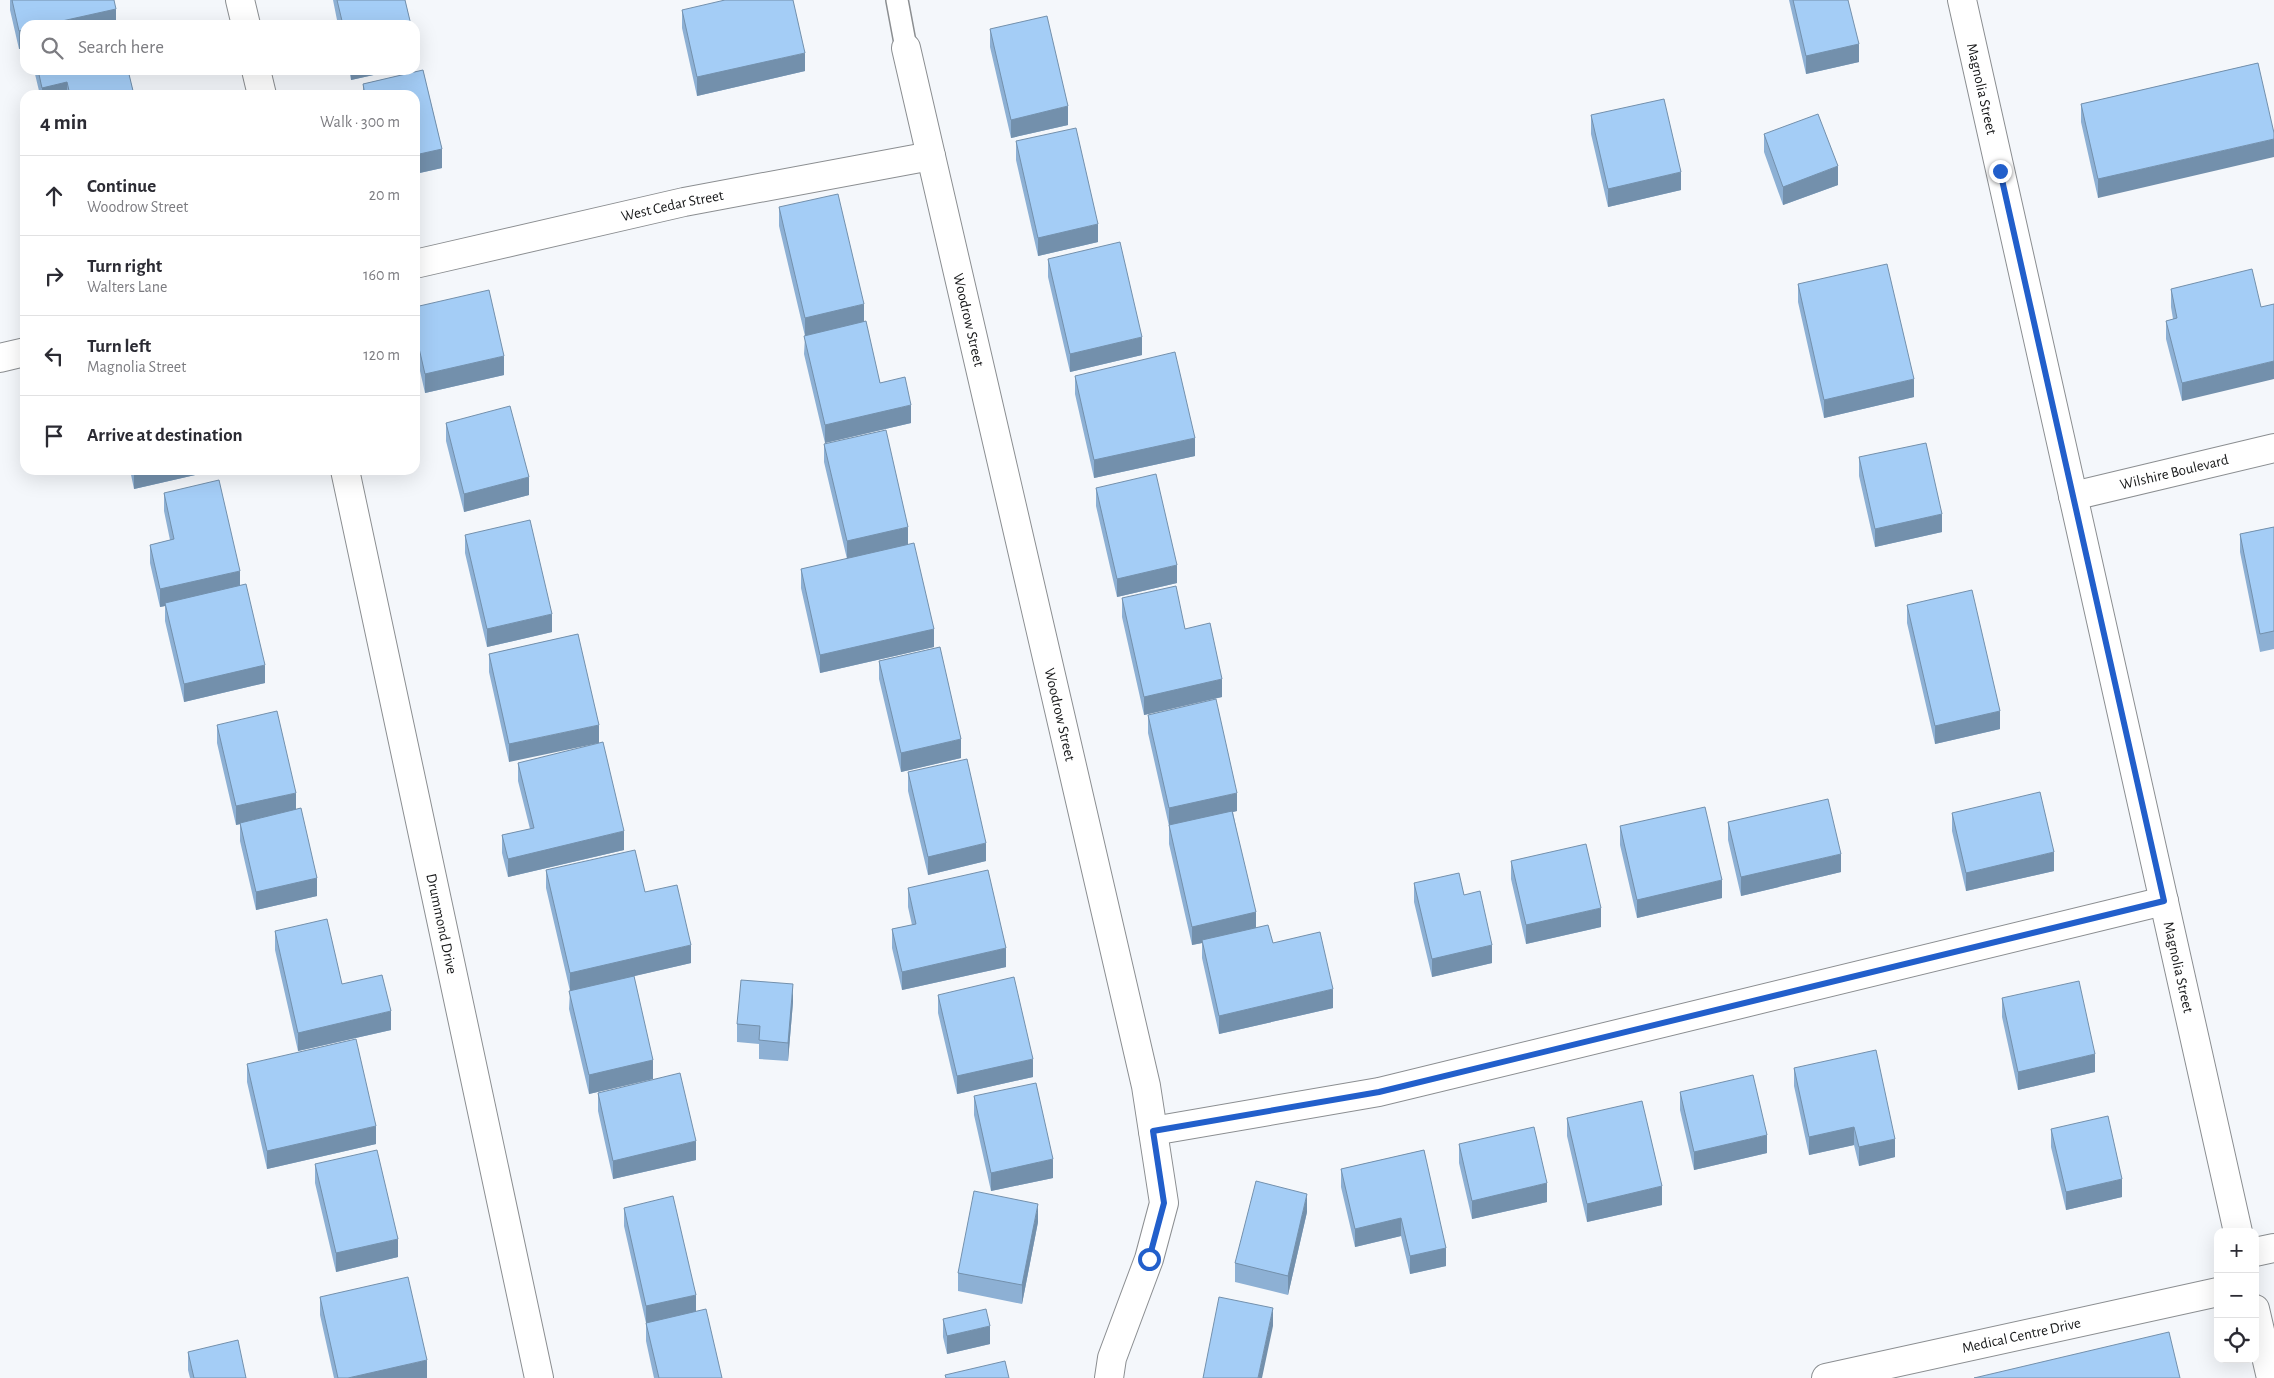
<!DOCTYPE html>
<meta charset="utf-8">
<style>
body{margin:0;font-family:"Alegreya Sans",sans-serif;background:#f2f2f3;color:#2b2b33}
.controls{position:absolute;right:15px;bottom:15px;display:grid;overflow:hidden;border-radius:10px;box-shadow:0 5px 20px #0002}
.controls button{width:45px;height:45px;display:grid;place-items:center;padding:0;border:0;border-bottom:1px solid #e1e1e2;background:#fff;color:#2b2b33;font:25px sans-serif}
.stop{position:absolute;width:15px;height:15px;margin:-11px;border:4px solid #225fcb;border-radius:50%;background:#fff}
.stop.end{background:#225fcb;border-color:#fff;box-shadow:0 1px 5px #0008}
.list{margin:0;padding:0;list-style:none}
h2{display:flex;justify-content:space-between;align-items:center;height:65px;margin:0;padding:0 20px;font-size:21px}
h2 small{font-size:16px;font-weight:400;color:#7c7c81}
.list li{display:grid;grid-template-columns:32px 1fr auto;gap:15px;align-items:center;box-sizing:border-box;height:80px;padding:0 20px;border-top:1px solid #e1e1e2}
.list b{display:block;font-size:19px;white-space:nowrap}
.list p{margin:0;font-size:16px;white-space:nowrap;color:#7c7c81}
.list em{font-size:16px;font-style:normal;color:#7c7c81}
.icon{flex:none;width:28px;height:28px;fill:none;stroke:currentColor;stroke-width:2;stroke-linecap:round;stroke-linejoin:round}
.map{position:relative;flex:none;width:2274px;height:1378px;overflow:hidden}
.search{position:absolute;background:#fff;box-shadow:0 5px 20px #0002;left:20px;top:20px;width:400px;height:55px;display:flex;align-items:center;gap:12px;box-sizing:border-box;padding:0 18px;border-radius:15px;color:#7c7c81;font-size:19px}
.panel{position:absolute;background:#fff;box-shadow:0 5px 20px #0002;left:20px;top:90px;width:400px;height:385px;border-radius:15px}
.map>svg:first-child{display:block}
</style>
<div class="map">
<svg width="2274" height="1378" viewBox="0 0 2274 1378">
<rect width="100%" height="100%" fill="#f4f7fb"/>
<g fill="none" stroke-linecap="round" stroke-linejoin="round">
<g stroke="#8b8e91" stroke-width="24">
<path id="lane" d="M 897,0 L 906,48"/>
</g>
<g stroke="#8b8e91" stroke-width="30">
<g id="street">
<path d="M 240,0 L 246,25"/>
<path id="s1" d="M 1962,0 L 2238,1232"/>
<path id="s2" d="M 906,48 L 1146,1086 L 1164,1203 L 1149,1259 L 1112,1358 L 1109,1378"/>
<path d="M 256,70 L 262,95"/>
<path id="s3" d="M 415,264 L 684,202 L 931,156"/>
<path d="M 0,358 L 25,352"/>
<path id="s4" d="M 345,470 L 539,1378"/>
<path id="s5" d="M 2073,496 L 2274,448"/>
<path d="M 1153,1131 L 1379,1092 L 2164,901"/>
<path d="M 2255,1252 L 2274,1248"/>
<path d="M 2255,1309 L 2271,1378"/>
<path id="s6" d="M 1826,1378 L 2218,1292"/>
</g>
</g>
<use href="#lane" stroke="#fff" stroke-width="21"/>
<use href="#street" stroke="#fff" stroke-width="28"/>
</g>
<path fill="#8db0d4" d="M 10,0 L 114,0 L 116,25 L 25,25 L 25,48 L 19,49 L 10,10 Z
M 333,0 L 405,0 L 411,25 L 338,25 Z
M 1789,0 L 1848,0 L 1859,62 L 1806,74 Z
M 682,10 L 805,71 L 697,96 L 682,28 Z
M 990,29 L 1068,125 L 1011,138 L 990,47 Z
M 2258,63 L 2098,198 L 2081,122 L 2081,104 Z
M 34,70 L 128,70 L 134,95 L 40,95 Z
M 349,70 L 396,70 L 351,80 Z
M 423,70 L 442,149 L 442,168 L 415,174 L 415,95 L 363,95 L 363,84 Z
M 1591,115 L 1681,190 L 1608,207 L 1591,134 Z
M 1764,134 L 1838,185 L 1783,205 L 1764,152 Z
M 1016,141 L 1098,242 L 1038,256 L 1016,160 Z
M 779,207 L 864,322 L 880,383 L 911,423 L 825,443 L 804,354 L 805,336 L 779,226 Z
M 1048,259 L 1142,355 L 1070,372 L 1048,277 Z
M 1798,284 L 1914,397 L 1824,418 L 1798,302 Z
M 2171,289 L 2261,307 L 2182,401 L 2166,339 L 2166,321 L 2173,319 L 2171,307 Z
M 415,307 L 504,375 L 425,393 L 415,349 Z
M 1075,376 L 1195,456 L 1094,478 L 1075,394 Z
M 446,423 L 529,495 L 464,512 L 446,441 Z
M 824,444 L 908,544 L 934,647 L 820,673 L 801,588 L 801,569 L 847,559 L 824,462 Z
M 1859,457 L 1942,532 L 1875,547 L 1859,476 Z
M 130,470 L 217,470 L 134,489 Z
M 1096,488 L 1177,583 L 1117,597 L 1096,506 Z
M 164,493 L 240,586 L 265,683 L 184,702 L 165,621 L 165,606 L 160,607 L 150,563 L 150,545 L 170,540 L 164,511 Z
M 2274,527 L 2274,649 L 2260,652 L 2240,552 L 2240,534 Z
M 465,535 L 552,632 L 487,647 L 465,553 Z
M 1122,598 L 1185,629 L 1222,697 L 1144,715 L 1122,617 Z
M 1907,605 L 2000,729 L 1935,744 L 1907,623 Z
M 578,634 L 509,762 L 489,672 L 489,654 Z
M 879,661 L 961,758 L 901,772 L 879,679 Z
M 1148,715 L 1237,811 L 1233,812 L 1256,928 L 1273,943 L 1333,1008 L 1219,1034 L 1202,958 L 1202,943 L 1192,945 L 1169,844 L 1169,826 L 1148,733 Z
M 217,725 L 296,810 L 317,896 L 256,910 L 240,841 L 240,824 L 236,825 L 217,743 Z
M 518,763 L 624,850 L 508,877 L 502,853 L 502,835 L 530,829 L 518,781 Z
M 908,772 L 986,861 L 928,875 L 908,791 Z
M 1952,813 L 2054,871 L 1966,891 L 1952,831 Z
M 1728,822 L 1841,872 L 1741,896 L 1728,840 Z
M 1620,826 L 1722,898 L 1637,918 L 1620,845 Z
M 1511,861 L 1601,927 L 1526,944 L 1511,879 Z
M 546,870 L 645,892 L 691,963 L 634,976 L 653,1079 L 589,1094 L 569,1009 L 570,991 L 546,888 Z
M 1414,883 L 1464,895 L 1492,963 L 1432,977 L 1414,902 Z
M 908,888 L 1006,967 L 902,990 L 892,948 L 892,929 L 912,925 L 908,907 Z
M 275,931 L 342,984 L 391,1030 L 298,1051 L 275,950 Z
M 938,995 L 1033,1077 L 957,1094 L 938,1013 Z
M 2002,998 L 2095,1072 L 2018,1090 L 2002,1017 Z
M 793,1002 L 788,1061 L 759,1059 L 759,1044 L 737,1042 L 737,1024 Z
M 247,1064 L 376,1144 L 267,1169 L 247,1082 Z
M 1794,1068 L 1895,1157 L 1859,1166 L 1854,1145 L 1809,1155 L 1794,1086 Z
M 1680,1092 L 1767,1153 L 1694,1170 L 1680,1110 Z
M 598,1093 L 696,1160 L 613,1179 L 598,1111 Z
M 974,1096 L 1053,1178 L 991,1191 L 974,1115 Z
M 1567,1118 L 1662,1205 L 1587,1222 L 1567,1136 Z
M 2051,1129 L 2122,1197 L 2066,1210 L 2051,1147 Z
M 1459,1144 L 1547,1202 L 1472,1219 L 1459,1163 Z
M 1424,1150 L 1446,1266 L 1410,1274 L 1401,1236 L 1355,1247 L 1341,1187 L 1341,1169 Z
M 315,1164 L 398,1257 L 336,1272 L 315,1183 Z
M 624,1208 L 696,1311 L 722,1378 L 654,1378 L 646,1341 L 646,1323 L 624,1226 Z
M 1307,1212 L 1288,1295 L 1235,1282 L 1235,1263 Z
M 1038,1222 L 1022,1304 L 958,1291 L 958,1273 Z
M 320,1297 L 427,1378 L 334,1378 L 320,1315 Z
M 943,1319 L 990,1344 L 947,1354 L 943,1337 Z
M 188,1352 L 246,1378 L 190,1378 L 188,1370 Z"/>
<path fill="#7390ac" d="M 116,9 L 116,25 L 44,25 Z
M 25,29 L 25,48 L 19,49 L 19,31 Z
M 1859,44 L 1859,62 L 1806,74 L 1806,56 Z
M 415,47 L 416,47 L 416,65 L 415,66 Z
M 805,53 L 805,71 L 697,96 L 697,77 Z
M 351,70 L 396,70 L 351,80 Z
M 67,82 L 67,95 L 42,95 L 42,88 Z
M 1068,106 L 1068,125 L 1011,138 L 1011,120 Z
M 2274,139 L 2274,157 L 2098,198 L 2098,179 Z
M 442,149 L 442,168 L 415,174 L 415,155 Z
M 1838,166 L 1838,185 L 1783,205 L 1783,187 Z
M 1681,172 L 1681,190 L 1608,207 L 1608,189 Z
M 1098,224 L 1098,242 L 1038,256 L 1038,238 Z
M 864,304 L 864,322 L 805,336 L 805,318 Z
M 1142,337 L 1142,355 L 1070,372 L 1070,354 Z
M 504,356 L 504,375 L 425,393 L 425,374 Z
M 2274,361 L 2274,379 L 2182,401 L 2182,383 Z
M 1914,379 L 1914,397 L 1824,418 L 1824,400 Z
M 911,405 L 911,423 L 825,443 L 825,425 Z
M 1195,438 L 1195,456 L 1094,478 L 1094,460 Z
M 138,470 L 217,470 L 134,489 L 134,471 Z
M 529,477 L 529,495 L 464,512 L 464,494 Z
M 1942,514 L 1942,532 L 1875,547 L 1875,529 Z
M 908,527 L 908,545 L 847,559 L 847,541 Z
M 1177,565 L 1177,583 L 1117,597 L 1117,579 Z
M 240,571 L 240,589 L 165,603 L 165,606 L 160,607 L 160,589 Z
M 552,614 L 552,632 L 487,647 L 487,629 Z
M 934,629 L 934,647 L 820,673 L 820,655 Z
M 265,665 L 265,683 L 184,702 L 184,684 Z
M 1222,679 L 1222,697 L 1144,715 L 1144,697 Z
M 2000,711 L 2000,729 L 1935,744 L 1935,726 Z
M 599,725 L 599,743 L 509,762 L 509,744 Z
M 961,739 L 961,758 L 901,772 L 901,753 Z
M 296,793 L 296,811 L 236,825 L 236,806 Z
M 1237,793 L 1237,811 L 1169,826 L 1169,808 Z
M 624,831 L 624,850 L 508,877 L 508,859 Z
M 986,843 L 986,861 L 928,875 L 928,857 Z
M 2054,852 L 2054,871 L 1966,891 L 1966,873 Z
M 1841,854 L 1841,872 L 1741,896 L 1741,877 Z
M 317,878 L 317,896 L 256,910 L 256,892 Z
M 1722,880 L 1722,898 L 1637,918 L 1637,900 Z
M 1601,908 L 1601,927 L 1526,944 L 1526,925 Z
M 1256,912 L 1256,930 L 1202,940 L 1202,943 L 1192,945 L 1192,927 Z
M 691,945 L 691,963 L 570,991 L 570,973 Z
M 1492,945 L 1492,963 L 1432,977 L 1432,959 Z
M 1006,948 L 1006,967 L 902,990 L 902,972 Z
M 793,984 L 793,1002 L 788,1061 L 788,1043 Z
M 1333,989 L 1333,1008 L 1219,1034 L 1219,1016 Z
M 391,1011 L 391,1030 L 298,1051 L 298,1033 Z
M 2095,1054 L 2095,1072 L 2018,1090 L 2018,1072 Z
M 1033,1059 L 1033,1077 L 957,1094 L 957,1076 Z
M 653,1060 L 653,1079 L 589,1094 L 589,1075 Z
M 376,1126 L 376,1144 L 267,1169 L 267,1151 Z
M 1854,1127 L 1854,1145 L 1809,1155 L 1809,1137 Z
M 1767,1135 L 1767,1153 L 1694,1170 L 1694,1152 Z
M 1895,1139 L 1895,1157 L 1859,1166 L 1859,1147 Z
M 696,1141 L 696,1160 L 613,1179 L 613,1161 Z
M 1053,1159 L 1053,1178 L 991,1191 L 991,1173 Z
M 2122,1179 L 2122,1197 L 2066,1210 L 2066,1192 Z
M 1547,1183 L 1547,1202 L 1472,1219 L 1472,1201 Z
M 1662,1186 L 1662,1205 L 1587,1222 L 1587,1204 Z
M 1307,1194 L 1307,1212 L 1288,1295 L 1288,1276 Z
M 1038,1204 L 1038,1222 L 1022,1304 L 1022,1285 Z
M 1401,1218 L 1401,1236 L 1355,1247 L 1355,1229 Z
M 398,1239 L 398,1257 L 336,1272 L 336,1253 Z
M 1446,1248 L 1446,1266 L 1410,1274 L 1410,1256 Z
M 696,1295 L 696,1313 L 646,1325 L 646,1306 Z
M 1273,1308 L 1273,1326 L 1262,1378 L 1258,1378 Z
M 990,1326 L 990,1344 L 947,1354 L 947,1336 Z
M 427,1360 L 427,1378 L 348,1378 Z"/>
<path fill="#a4cdf6" stroke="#7390ac" d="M 12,0 L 114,0 L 116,9 L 44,25 L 25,25 L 25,29 L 19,31 Z
M 337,0 L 405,0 L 411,25 L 343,25 Z
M 725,0 L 793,0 L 805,53 L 697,77 L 682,10 Z
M 1793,0 L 1848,0 L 1859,44 L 1806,56 Z
M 1047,16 L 1068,106 L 1011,120 L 990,29 Z
M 2258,63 L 2274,133 L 2274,139 L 2098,179 L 2081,104 Z
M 38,70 L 128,70 L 134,95 L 70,95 L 67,82 L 42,88 Z
M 423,70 L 442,149 L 415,155 L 415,95 L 365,95 L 363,84 Z
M 1664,99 L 1681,172 L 1608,189 L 1591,115 Z
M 1818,114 L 1838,166 L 1783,187 L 1764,134 Z
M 1076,128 L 1098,224 L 1038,238 L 1016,141 Z
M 838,194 L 864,304 L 805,318 L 779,207 Z
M 1120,242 L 1142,337 L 1070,354 L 1048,259 Z
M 1887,264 L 1914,379 L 1824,400 L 1798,284 Z
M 2252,269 L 2261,307 L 2274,304 L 2274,361 L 2182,383 L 2166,321 L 2177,318 L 2171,289 Z
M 489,290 L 504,356 L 425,374 L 415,331 L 415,307 Z
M 866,321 L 880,383 L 905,377 L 911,405 L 825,425 L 804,336 Z
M 1175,352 L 1195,438 L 1094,460 L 1075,376 Z
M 510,406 L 529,477 L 464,494 L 446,423 Z
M 886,430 L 908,527 L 847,541 L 824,444 Z
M 1926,443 L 1942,514 L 1875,529 L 1859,457 Z
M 1156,474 L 1177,565 L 1117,579 L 1096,488 Z
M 219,480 L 240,571 L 160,589 L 150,545 L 174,539 L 164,493 Z
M 530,520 L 552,614 L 487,629 L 465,535 Z
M 2274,527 L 2274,631 L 2260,634 L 2240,534 Z
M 914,543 L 934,629 L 820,655 L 801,569 Z
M 246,584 L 265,665 L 184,684 L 165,603 Z
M 1176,586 L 1185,629 L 1210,623 L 1222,679 L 1144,697 L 1122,598 Z
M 1972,590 L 2000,711 L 1935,726 L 1907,605 Z
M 578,634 L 599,725 L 509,744 L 489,654 Z
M 940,647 L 961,739 L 901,753 L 879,661 Z
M 1216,699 L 1237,793 L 1169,808 L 1148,715 Z
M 277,711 L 296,793 L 236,806 L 217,725 Z
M 603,742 L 624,831 L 508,859 L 502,835 L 534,828 L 518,763 Z
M 967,759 L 986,843 L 928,857 L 908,772 Z
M 2040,792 L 2054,852 L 1966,873 L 1952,813 Z
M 1828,799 L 1841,854 L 1741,877 L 1728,822 Z
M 1705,807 L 1722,880 L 1637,900 L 1620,826 Z
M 301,808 L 317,878 L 256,892 L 240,823 Z
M 1232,811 L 1256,912 L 1192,927 L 1169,825 Z
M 1586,844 L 1601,908 L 1526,925 L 1511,861 Z
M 635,850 L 645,892 L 677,885 L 691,945 L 570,973 L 546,870 Z
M 988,870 L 1006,948 L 902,972 L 892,929 L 916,924 L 908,888 Z
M 1459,873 L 1464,895 L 1480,891 L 1492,945 L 1432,959 L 1414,883 Z
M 327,919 L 342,984 L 382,975 L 391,1011 L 298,1033 L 275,931 Z
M 1268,925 L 1273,943 L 1320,932 L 1333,989 L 1219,1016 L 1202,940 Z
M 634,976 L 653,1060 L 589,1075 L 569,991 Z
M 1014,977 L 1033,1059 L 957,1076 L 938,995 Z
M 741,980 L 793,984 L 788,1043 L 759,1040 L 760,1026 L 737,1024 Z
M 2079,981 L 2095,1054 L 2018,1072 L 2002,998 Z
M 356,1039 L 376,1126 L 267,1151 L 247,1064 Z
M 1876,1050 L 1895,1139 L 1859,1147 L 1854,1127 L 1809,1137 L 1794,1068 Z
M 680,1073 L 696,1141 L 613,1161 L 598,1093 Z
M 1753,1075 L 1767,1135 L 1694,1152 L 1680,1092 Z
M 1036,1083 L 1053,1159 L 991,1173 L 974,1096 Z
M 1642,1101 L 1662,1186 L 1587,1204 L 1567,1118 Z
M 2108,1116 L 2122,1179 L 2066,1192 L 2051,1129 Z
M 1534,1127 L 1547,1183 L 1472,1201 L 1459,1144 Z
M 377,1150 L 398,1239 L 336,1253 L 315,1164 Z
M 1424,1150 L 1446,1248 L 1410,1256 L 1401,1218 L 1355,1229 L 1341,1169 Z
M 1256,1181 L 1307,1194 L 1288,1276 L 1235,1263 Z
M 974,1191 L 1038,1204 L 1022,1285 L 958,1273 Z
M 673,1196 L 696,1295 L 646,1306 L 624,1208 Z
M 408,1277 L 427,1360 L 348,1378 L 338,1378 L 320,1297 Z
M 1219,1297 L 1273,1308 L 1258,1378 L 1203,1378 Z
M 706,1309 L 722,1378 L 659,1378 L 646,1323 Z
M 986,1309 L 990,1326 L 947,1336 L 943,1319 Z
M 2169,1332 L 2180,1378 L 1974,1378 Z
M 238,1340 L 246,1378 L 194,1378 L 188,1352 Z
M 1005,1361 L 1009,1378 L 946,1378 L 945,1375 Z"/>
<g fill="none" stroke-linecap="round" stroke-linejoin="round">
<path stroke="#225fcb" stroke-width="6" d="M 1149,1259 L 1164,1203 L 1153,1131 L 1379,1092 L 2164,901 L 2000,171"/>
</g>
<g text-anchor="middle" stroke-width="4.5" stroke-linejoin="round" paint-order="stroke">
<g font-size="15" fill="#161718" stroke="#f4f7fb">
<text dy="5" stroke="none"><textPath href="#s1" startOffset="91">Magnolia Street</textPath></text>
<text dy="5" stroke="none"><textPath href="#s3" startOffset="264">West Cedar Street</textPath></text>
<text dy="5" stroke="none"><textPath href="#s2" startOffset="279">Woodrow Street</textPath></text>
<text dy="5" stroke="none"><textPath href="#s5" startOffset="104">Wilshire Boulevard</textPath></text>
<text dy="5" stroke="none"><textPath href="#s2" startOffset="684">Woodrow Street</textPath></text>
<text dy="5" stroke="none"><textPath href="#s4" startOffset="464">Drummond Drive</textPath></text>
<text dy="5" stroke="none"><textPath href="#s1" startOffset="991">Magnolia Street</textPath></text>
<text dy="5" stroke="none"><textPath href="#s6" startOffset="200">Medical Centre Drive</textPath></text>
</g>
</g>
</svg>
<div class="controls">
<button>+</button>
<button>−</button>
<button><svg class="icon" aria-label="locate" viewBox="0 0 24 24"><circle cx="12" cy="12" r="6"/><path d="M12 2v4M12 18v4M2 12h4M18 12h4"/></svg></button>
</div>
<div class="stop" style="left:1149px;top:1259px"></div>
<div class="stop end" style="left:2000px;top:171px"></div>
<div class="search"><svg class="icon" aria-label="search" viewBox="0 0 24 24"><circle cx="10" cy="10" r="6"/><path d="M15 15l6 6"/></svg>Search here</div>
<section class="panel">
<h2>4 min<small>Walk · 300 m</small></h2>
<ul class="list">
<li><svg class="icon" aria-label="ahead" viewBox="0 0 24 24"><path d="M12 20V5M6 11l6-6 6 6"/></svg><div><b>Continue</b><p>Woodrow Street</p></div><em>20 m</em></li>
<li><svg class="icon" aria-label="right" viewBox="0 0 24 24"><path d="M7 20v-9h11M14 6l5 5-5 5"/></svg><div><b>Turn right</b><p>Walters Lane</p></div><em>160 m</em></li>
<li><svg class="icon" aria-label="left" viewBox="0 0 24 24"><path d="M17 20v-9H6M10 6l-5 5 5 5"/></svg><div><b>Turn left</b><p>Magnolia Street</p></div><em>120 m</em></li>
<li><svg class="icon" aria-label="arrive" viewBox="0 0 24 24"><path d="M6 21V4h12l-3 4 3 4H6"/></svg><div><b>Arrive at destination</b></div></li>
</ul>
</section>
</div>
